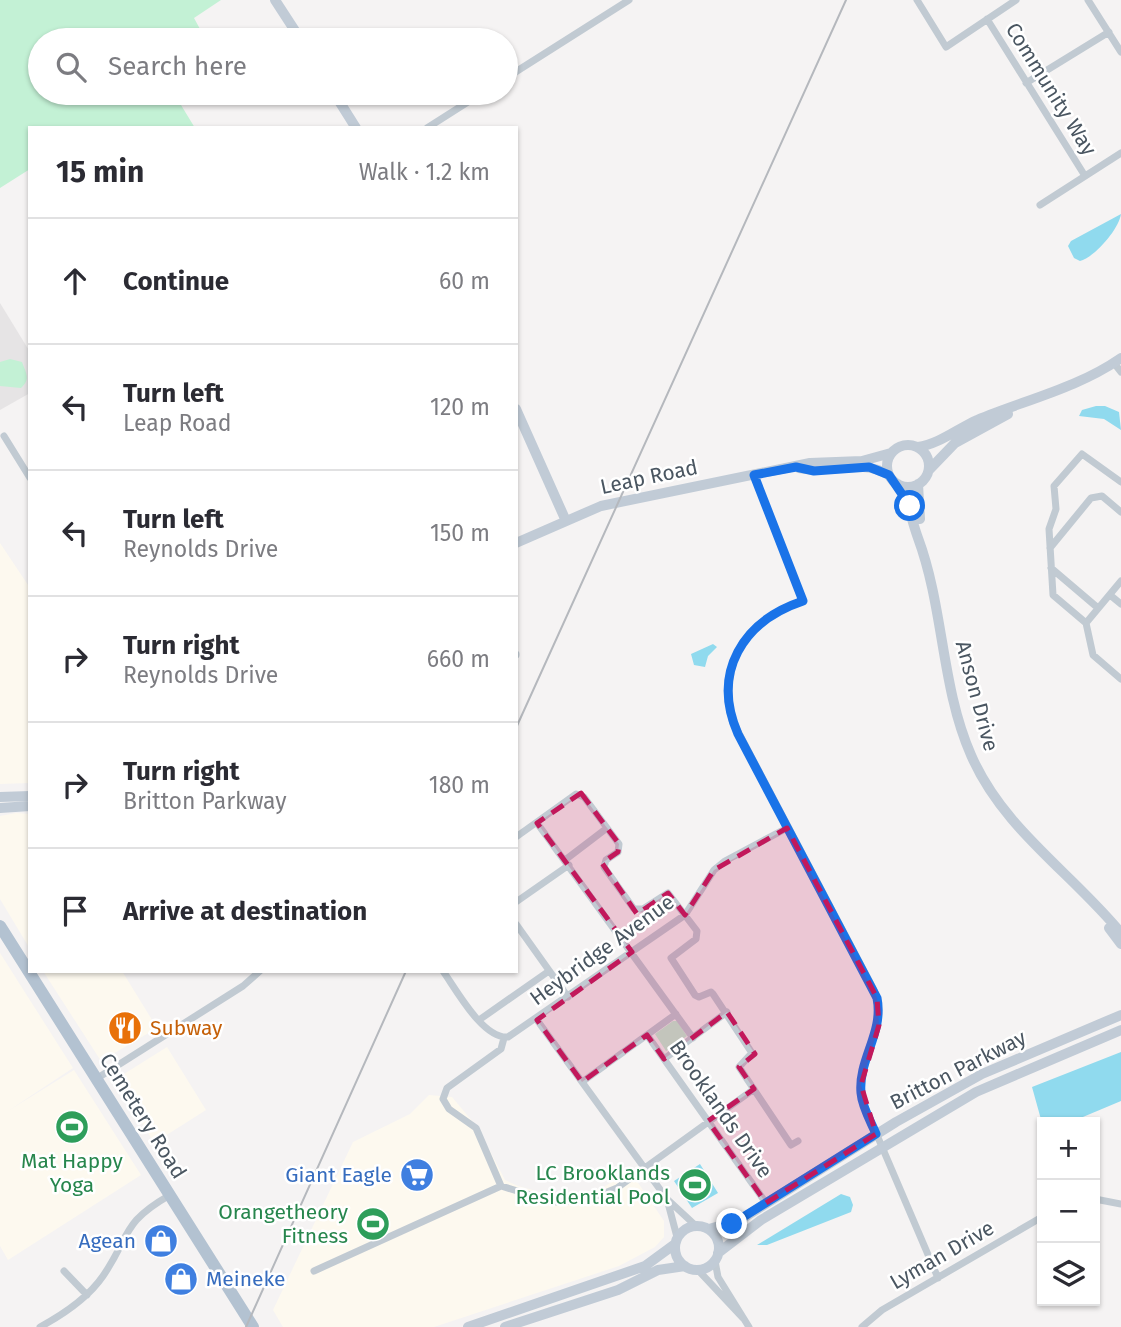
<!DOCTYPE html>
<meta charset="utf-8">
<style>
body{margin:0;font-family:"Fira Sans",sans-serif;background:#f2f2f3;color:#2b2b33}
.controls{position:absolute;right:21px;bottom:21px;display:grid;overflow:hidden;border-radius:0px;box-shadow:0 2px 5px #0004}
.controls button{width:63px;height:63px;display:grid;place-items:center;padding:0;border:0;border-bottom:2px solid #e1e1e2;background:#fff;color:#2b2b33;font:35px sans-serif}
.stop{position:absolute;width:21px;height:21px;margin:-16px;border:5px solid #1a73e8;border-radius:50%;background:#fff}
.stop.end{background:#1a73e8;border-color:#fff;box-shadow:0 2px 7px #0008}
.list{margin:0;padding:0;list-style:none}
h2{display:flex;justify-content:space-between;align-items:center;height:91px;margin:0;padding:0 28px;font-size:30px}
h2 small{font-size:23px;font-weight:400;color:#7c7c81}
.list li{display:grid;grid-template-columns:46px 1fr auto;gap:21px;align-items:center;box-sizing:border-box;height:126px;padding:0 28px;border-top:2px solid #e1e1e2}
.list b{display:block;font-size:26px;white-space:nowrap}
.list p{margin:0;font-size:23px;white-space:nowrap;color:#7c7c81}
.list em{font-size:23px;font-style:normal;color:#7c7c81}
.icon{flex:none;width:38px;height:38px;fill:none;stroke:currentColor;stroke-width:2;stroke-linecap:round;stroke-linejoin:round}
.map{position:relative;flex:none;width:1121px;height:1327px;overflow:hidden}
.search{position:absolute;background:#fff;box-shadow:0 2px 5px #0004;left:28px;top:28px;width:490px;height:77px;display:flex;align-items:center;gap:18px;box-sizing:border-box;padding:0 24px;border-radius:38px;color:#7c7c81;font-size:26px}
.panel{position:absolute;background:#fff;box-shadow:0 2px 5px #0004;left:28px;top:126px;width:490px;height:847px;border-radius:0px}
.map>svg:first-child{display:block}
</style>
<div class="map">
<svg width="1121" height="1327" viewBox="0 0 1121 1327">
<rect width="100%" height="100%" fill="#f5f3f3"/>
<path fill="#fdf9ef" d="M 0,543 L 30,588 L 30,783 L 0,784 Z
M 16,813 L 30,814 L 30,949 L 0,899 L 0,816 Z
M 0,953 L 73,1068 L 8,1111 L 74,1070 L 141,1175 L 8,1260 L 0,1246 Z
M 43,971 L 122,971 L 157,1028 L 101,1061 Z
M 167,1047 L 206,1110 L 154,1143 L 116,1079 Z
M 429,1095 L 452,1097 L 478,1128 L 505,1180 L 518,1186 L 555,1196 L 571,1195 L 602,1188 L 630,1171 L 664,1221 L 664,1237 L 655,1247 L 619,1266 L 434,1327 L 283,1327 L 273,1310 L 353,1142 L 410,1114 Z"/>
<path fill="#e6e4e5" d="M 0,303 L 30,352 L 30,393 L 0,410 Z"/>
<path fill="#c3f1d5" d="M 0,0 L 221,0 L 194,18 L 206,40 L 40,40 L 40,93 L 203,93 L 181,105 L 195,128 L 30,128 L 30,169 L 0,188 Z
M 10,359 L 22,362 C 26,373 31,379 21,388 L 0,386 L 0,362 Z
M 673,1021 L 677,1021 L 687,1036 L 666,1051 L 655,1034 Z"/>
<path fill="#90daee" d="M 1121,214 C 1119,229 1095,257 1080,261 L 1074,258 L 1068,246 L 1071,241 Z
M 1096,406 L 1105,406 L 1119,412 L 1121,430 L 1104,419 L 1079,416 L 1082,410 Z
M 713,644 L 717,647 L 708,656 L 705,667 L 694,665 L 691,654 Z
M 1121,1052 L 1121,1101 L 1071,1122 L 1042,1123 L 1032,1087 Z
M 700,1164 L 718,1193 L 692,1208 L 674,1181 Z
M 841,1194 L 850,1197 L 853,1205 L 851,1212 L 767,1245 L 757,1245 Z"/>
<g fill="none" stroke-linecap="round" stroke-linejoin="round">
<path stroke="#c1cad2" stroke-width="7" d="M 917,0 L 946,47 L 1016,0
M 1088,0 L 1121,52
M 987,19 L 1085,176
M 506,78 L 629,0
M 1026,83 L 1109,32
M 427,128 L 482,93
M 1040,205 L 1121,153
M 1114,363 L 1121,372
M 4,436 L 30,478
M 754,475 L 803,601 C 746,620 720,659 732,720 L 874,990 C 889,1030 856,1060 862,1100 L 938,1278
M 1050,548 L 1091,498 L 1102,496 L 1121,512
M 1051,568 L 1098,608
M 1121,581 L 1086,623 L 1093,655 L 1121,679
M 1110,595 L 1121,604
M 1086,623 L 1053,595 L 1049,529 L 1056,509 L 1054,486 L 1082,454 L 1121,482
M 516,654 L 516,655
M 537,823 L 693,1038
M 516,837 L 576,794 L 584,797 L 619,844 L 618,852 L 606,860 L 604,867 L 634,909 L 643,909 L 668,893 L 697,931 L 696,939 L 671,958 L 695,995 L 699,997 L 711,992 L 713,994 L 752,1053 L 739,1067 L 791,1145 L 798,1141
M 565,860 L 607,828
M 516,902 L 569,865
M 516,924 L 568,997
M 443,971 C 457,991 483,1039 508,1037 L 685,915 L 714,870 L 725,861 L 787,828
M 479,1020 L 549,971
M 537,1020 L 667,1199 L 695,1225
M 647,1035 L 766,1203
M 664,1059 L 727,1012
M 96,1079 L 243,986 L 260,971
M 582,1082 L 676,1014
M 501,1186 L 476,1128 L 449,1109 L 443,1099 L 447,1088 L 501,1049 L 504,1038
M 667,1199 L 677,1237
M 1095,1199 L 1121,1204
M 715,1261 L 718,1277 L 749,1327
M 698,1270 L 743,1318
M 64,1271 L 87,1295
M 314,1271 L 501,1186 L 553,1202 L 588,1200 L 617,1188 L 754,1089
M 40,1327 C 64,1314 88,1298 103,1276 C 131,1235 121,1223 170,1195
M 862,1327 L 882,1310 L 1042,1217"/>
<path stroke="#c1cbd6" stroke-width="10" d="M 275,0 L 301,40
M 334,93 L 356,128
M 516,409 L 566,521
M887 466a21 21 0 1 1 42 0a21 21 0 1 1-42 0Z
M 918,447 C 939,444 957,429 977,420 C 1025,400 1078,388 1121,358
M 799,468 C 829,474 862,458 889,475
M 929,470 L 955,443 L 1008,414
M 898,484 C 909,502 911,519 918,538 C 944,608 941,687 971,755 C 1003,829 1071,872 1121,933
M 918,484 L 920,519
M 516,543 L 601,506 L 810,463 L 862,461 L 891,453
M 0,797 L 30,796
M 0,808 L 30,806
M 1109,928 L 1121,944
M675 1248a22 22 0 1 1 44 0a22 22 0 1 1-44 0Z
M 709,1229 L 740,1220 L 896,1122 L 982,1074 L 1121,1015
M 718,1253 L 761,1220 L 976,1092 L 1121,1030
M 468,1327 L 645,1266 L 675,1244
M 505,1327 L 618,1290 L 658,1270 L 685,1266"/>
<path stroke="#b3c2d1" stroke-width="12" d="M 0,926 L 253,1327"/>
<path stroke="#b5b8bd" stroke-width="2" d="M 516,728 L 846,0
M 246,1327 L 406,971"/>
</g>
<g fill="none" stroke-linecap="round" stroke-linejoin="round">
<path stroke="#1a73e8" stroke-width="9" d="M 732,1224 L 876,1134 C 871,1122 862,1107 861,1093 C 858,1059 884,1033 877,998 L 738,734 C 711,672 743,621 803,601 L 754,475 L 796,467 L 814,471 L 869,467 L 889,475 L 910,506"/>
</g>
<path fill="#c2185b" fill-opacity="0.2" stroke="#c2185b" stroke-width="5" stroke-dasharray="14 9" stroke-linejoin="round" d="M 581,793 L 619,844 L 618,852 L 602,863 L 637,914 L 668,893 L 685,915 L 714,870 L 787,828 L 877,998 L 879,1025 L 861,1085 L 876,1134 L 766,1203 L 708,1121 L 754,1089 L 739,1067 L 755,1054 L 727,1012 L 664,1059 L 647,1035 L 582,1082 L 537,1020 L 632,952 L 537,823 Z"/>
<defs>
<g id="restaurant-disc" transform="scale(1.75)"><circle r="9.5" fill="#e8710a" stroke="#fff"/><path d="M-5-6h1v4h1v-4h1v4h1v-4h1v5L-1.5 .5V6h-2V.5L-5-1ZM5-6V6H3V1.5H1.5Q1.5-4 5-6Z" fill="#fff"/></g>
<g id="stadium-disc" transform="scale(1.75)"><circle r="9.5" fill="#2e9e5b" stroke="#fff"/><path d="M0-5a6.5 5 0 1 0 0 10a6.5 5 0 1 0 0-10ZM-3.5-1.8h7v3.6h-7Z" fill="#fff"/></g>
<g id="supermarket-disc" transform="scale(1.75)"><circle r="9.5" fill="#3f7fe0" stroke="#fff"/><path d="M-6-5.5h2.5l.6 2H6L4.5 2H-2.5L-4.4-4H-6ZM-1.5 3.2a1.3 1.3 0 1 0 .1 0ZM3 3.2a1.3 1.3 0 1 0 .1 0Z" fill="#fff"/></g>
<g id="shop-disc" transform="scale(1.75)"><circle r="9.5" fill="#3f7fe0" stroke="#fff"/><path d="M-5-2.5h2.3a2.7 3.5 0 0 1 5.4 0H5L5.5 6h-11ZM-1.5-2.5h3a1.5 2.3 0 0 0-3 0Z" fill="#fff"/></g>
</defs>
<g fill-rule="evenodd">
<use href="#restaurant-disc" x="125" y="1028"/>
<use href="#stadium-disc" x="72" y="1127"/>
<use href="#supermarket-disc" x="417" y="1175"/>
<use href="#stadium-disc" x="695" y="1185"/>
<use href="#stadium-disc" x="373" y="1224"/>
<use href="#shop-disc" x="161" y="1241"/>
<use href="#shop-disc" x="181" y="1279"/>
</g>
<g text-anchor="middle" stroke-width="5" stroke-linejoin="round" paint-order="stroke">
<g font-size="21" fill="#4a5661" stroke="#fff">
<text transform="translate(1051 89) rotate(58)" y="7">Community Way</text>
<text transform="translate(649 477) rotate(-12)" y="7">Leap Road</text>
<text transform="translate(977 696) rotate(75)" y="7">Anson Drive</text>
<text transform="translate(602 950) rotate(-36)" y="7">Heybridge Avenue</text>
<text transform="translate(958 1070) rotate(-27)" y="7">Britton Parkway</text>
<text transform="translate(721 1109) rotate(55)" y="7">Brooklands Drive</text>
<text transform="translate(143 1116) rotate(58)" y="7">Cemetery Road</text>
<text transform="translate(942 1255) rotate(-30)" y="7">Lyman Drive</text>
</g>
<g font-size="21" fill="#c56008" stroke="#fff" text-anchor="start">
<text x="150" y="1035">Subway</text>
</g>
<g font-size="21" fill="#27864d" stroke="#fff" text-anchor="end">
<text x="72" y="1168" text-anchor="middle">Mat Happy<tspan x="72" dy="24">Yoga</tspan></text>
<text x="670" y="1180">LC Brooklands<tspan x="670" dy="24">Residential Pool</tspan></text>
<text x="348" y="1219">Orangetheory<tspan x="348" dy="24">Fitness</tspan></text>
</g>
<g font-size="21" fill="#366cbe" stroke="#fff" text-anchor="end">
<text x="392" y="1182">Giant Eagle</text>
<text x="136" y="1248">Agean</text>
<text x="206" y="1286" text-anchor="start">Meineke</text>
</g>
</g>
</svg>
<div class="controls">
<button>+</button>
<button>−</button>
<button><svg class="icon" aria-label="layers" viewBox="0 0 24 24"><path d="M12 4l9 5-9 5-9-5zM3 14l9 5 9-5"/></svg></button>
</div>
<div class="stop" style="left:910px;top:506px"></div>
<div class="stop end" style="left:732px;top:1224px"></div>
<div class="search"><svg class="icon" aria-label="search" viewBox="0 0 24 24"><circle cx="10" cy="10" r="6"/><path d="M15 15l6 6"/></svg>Search here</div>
<section class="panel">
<h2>15 min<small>Walk · 1.2 km</small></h2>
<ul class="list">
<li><svg class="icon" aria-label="ahead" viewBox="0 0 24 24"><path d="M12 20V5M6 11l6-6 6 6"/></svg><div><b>Continue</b></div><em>60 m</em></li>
<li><svg class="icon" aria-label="left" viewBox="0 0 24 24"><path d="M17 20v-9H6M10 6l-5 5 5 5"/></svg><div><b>Turn left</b><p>Leap Road</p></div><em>120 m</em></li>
<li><svg class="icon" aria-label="left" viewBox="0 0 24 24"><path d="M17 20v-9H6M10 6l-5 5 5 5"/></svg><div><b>Turn left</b><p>Reynolds Drive</p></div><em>150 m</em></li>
<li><svg class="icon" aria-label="right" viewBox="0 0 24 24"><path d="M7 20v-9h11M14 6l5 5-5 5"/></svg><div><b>Turn right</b><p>Reynolds Drive</p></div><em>660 m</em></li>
<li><svg class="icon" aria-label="right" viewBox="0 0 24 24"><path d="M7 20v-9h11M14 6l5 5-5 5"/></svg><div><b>Turn right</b><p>Britton Parkway</p></div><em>180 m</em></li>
<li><svg class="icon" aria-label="arrive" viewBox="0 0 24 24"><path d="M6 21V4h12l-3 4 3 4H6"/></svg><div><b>Arrive at destination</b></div></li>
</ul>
</section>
</div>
